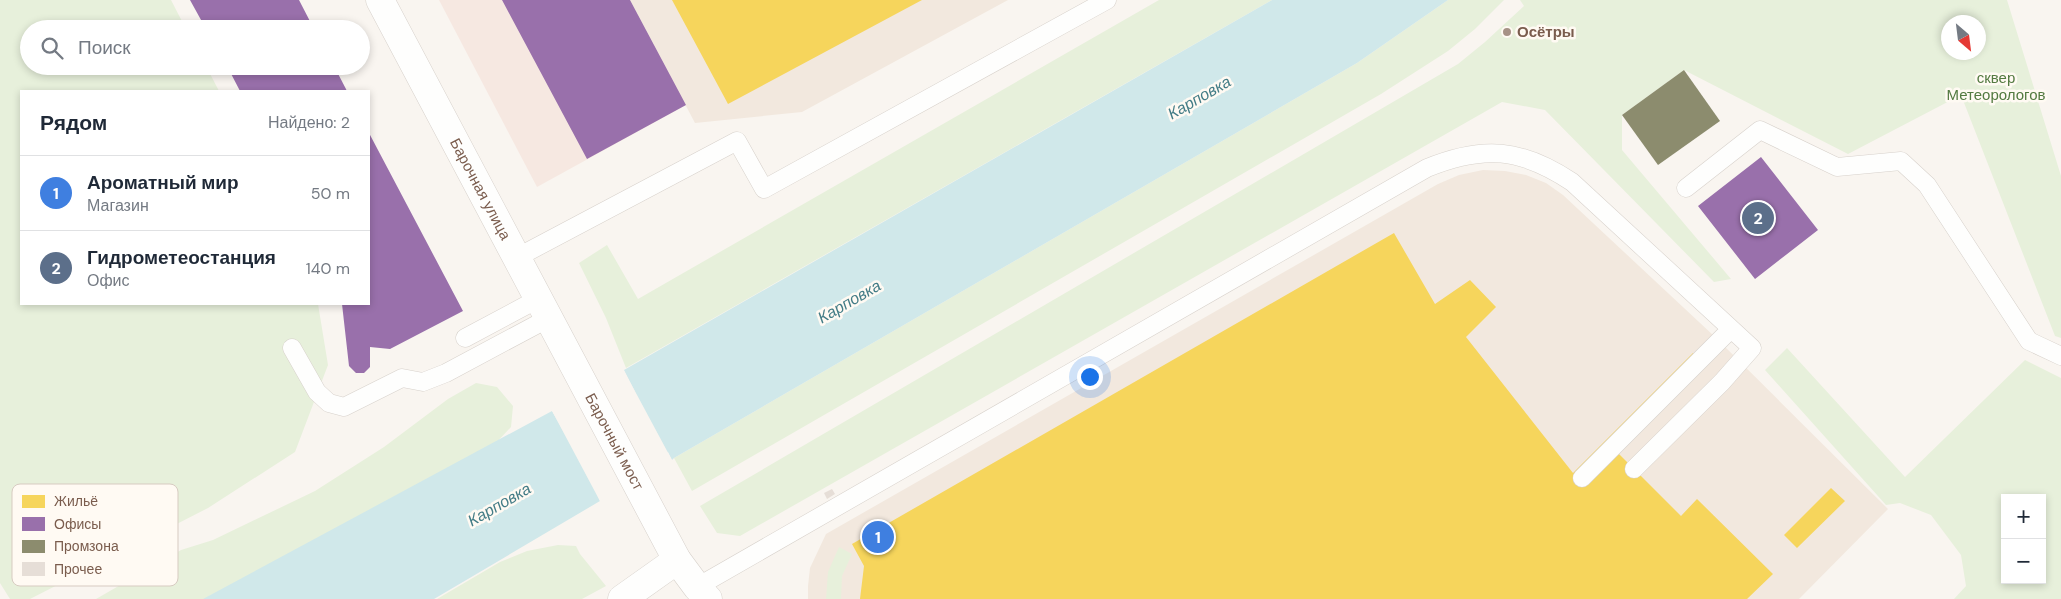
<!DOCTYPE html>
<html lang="ru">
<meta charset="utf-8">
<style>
body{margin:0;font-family:"DM Sans",sans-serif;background:#f6f6f7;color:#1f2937}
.controls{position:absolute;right:15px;bottom:15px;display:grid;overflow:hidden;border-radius:0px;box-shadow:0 2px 8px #0003}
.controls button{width:45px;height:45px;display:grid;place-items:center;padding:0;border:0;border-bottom:1px solid #e0e1e3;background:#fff;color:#1f2937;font:25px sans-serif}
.compass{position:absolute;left:1941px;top:15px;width:45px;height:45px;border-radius:50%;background:#fff;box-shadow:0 2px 8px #0003;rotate:152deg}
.you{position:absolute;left:1089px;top:376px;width:18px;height:18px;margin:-12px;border:4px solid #fff;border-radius:50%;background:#1a73e8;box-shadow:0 0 0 8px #1a73e833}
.badge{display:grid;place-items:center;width:32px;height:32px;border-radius:50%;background:#2563eb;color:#fff;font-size:16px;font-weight:700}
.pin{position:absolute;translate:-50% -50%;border:2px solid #fff;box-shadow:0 1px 5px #0006}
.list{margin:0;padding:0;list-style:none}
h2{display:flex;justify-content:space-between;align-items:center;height:65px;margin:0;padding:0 20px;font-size:21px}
h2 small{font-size:16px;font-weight:400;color:#747a83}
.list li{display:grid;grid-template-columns:32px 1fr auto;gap:15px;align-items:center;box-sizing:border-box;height:75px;padding:0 20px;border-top:1px solid #e0e1e3}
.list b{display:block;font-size:19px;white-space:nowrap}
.list p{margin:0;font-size:16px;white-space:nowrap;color:#747a83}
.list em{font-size:16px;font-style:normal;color:#747a83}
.icon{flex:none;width:28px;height:28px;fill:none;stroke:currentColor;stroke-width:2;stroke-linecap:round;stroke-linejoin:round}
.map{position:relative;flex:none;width:2061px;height:599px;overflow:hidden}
.search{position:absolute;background:#fff;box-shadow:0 2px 8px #0003;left:20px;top:20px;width:350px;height:55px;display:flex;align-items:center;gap:12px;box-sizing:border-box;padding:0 18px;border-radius:28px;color:#747a83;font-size:19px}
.panel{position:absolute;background:#fff;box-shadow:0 2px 8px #0003;left:20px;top:90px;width:350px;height:215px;border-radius:0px}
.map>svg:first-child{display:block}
</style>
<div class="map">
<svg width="2061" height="599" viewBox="0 0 2061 599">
<rect width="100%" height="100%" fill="#f9f5f0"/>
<path fill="#f2e8de" d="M 630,0 L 1008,0 L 802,112 L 695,123 Z
M 1483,170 L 1505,171 L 1526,175 L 1546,183 L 1563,195 L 1714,336 L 1888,509 L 1799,599 L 808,599 L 808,586 L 810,568 L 826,534 L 1438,184 L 1459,175 Z"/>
<path fill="#f6e8e1" d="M 439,0 L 630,0 L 686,105 L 537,187 Z"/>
<path fill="#e7f0db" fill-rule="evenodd" d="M 0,0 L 171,0 L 186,29 L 29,29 L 29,66 L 206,66 L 219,91 L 21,91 L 21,304 L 318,304 L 328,365 L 295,452 L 208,508 L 30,599 L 10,599 L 0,583 Z
M 1159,0 L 1272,0 L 626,368 L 606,318 L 579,263 L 607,245 L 638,299 Z
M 1448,0 L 1504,0 L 1475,29 L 1448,51 L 1381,94 L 692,491 L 674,458 L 1357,63 Z
M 1520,0 L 2007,0 L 2061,176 L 2061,338 L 2055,336 L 1961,95 L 1848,154 L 1684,70 L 1622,115 L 1622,150 L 1731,279 L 1714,282 L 1545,110 L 1502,102 L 740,536 L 717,533 L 700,506 L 1458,64 L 1485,42 L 1524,6 ZM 1948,22 L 1978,22 L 1978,52 L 1948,52 Z
M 1787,348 L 1905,477 L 2025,360 L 2061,378 L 2061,599 L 1954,599 L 1966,586 L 1961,555 L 1931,515 L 1900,503 L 1886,505 L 1765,370 ZM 2005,498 L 2042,498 L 2042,580 L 2005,580 Z
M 476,383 L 497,387 L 513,406 L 511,427 L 494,445 L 205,599 L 96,599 L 181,550 L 213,540 L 315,491 L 384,447 L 448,399 Z
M 558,545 L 576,546 L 580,554 L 606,586 L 582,599 L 437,599 L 500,562 L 527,551 Z
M 839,547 L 852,554 L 842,576 L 841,599 L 826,599 L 828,572 Z"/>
<path fill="#d0e8ea" d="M 1272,0 L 1448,0 L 1357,63 L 674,458 L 672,460 L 668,452 L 596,492 L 600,501 L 434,599 L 203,599 L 552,411 L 564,432 L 635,392 L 624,370 Z"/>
<path fill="#f9f5f0" d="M 622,367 L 673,462 L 670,461 L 667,455 L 599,493 L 603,500 L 601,503 L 551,409 L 554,410 L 564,428 L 632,391 L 621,371 Z"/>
<path fill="#f6d55c" d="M 672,0 L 922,0 L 728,104 Z
M 1394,233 L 1435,304 L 1470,280 L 1496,307 L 1466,337 L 1573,473 L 1693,353 L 1706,366 L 1618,453 L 1681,516 L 1697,499 L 1773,574 L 1747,599 L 860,599 L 864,566 L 852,544 Z
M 1831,488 L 1845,501 L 1797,548 L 1784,535 Z"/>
<path fill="#9970ab" d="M 190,0 L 299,0 L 314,29 L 206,29 Z
M 502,0 L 630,0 L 686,105 L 587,159 Z
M 227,66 L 334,66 L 347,91 L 240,91 Z
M 369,133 L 463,311 L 390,349 L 370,347 L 370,367 L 364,373 L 356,373 L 349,366 L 342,304 L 369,304 Z
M 1761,157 L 1818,230 L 1755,279 L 1698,206 Z"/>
<path fill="#8c8c6e" d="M 1684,70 L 1720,121 L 1658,165 L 1622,115 Z"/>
<path fill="#e6ded7" d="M 832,489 L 835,494 L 827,499 L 824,493 Z"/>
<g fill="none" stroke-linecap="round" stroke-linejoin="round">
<g stroke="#d7d1cb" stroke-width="19">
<path id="lane" d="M 1686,188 L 1760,130 L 1837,167 L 1901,161 L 1927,185 L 2029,341 L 2061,356
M 516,258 L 737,141 L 764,189 L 1107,0
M 465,338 L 538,299
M 292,348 L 317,392 L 329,403 L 344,407 L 402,378 L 423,382 L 446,373 L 549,318
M 1582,478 L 1731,329
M 697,587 L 1427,168 C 1483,145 1521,148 1572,182 L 1752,348 L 1722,382 L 1634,469"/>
</g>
<g stroke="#d7d1cb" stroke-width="29">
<g id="street">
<path id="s1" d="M 380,0 L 677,560 L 697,587 L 708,599"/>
<path d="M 622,599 L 677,560"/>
</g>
</g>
<use href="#lane" stroke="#fefefd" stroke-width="18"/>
<use href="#street" stroke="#fefefd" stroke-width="28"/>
</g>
<circle fill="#a69286" stroke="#fffaf3" stroke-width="2" cx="1507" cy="32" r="5"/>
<g text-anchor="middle" stroke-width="5" stroke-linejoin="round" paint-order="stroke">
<g font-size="15" font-weight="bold" fill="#7a5c4d" stroke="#fffaf3" text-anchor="start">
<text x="1517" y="37">Осётры</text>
</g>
<g font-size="15" fill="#537a41" stroke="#fffaf3">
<text x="1996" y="83">сквер<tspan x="1996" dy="17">Метеорологов</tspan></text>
</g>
<g font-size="15" fill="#7a5c4d" stroke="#fffaf3">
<text dy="5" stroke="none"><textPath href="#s1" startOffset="214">Барочная улица</textPath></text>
<text dy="5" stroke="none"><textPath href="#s1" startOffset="500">Барочный мост</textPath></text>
</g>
<g font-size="16" font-style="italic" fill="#437c86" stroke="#fffaf3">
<text transform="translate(1199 97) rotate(-30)" y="6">Карповка</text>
<text transform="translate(849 301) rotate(-30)" y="6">Карповка</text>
<text transform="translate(499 504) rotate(-30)" y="6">Карповка</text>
</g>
</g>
<rect x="12" y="484" width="166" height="102" rx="8" fill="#fffaf3" stroke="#d7cbc1" stroke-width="1"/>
<rect x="22" y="495" width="23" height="13" fill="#f6d55c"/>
<rect x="22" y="517" width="23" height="14" fill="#9970ab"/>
<rect x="22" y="540" width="23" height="13" fill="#8c8c6e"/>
<rect x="22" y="562" width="23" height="14" fill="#e6ded7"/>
<g font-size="14" fill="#7a5c4d">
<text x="54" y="506">Жильё</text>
<text x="54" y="529">Офисы</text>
<text x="54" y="551">Промзона</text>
<text x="54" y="574">Прочее</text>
</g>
</svg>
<div class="controls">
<button>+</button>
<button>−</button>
</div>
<svg class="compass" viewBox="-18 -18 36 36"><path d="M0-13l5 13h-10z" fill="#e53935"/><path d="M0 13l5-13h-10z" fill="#747a83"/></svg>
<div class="you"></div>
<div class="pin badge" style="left:878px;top:537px;background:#3f7fe0">1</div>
<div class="pin badge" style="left:1758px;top:218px;background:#5c6f8a">2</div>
<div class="search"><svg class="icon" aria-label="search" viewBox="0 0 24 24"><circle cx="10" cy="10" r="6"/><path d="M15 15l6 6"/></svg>Поиск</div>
<section class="panel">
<h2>Рядом<small>Найдено: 2</small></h2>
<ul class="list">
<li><span class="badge" style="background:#3f7fe0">1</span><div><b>Ароматный мир</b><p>Магазин</p></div><em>50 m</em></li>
<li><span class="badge" style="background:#5c6f8a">2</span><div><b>Гидрометеостанция</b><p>Офис</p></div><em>140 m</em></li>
</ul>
</section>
</div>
